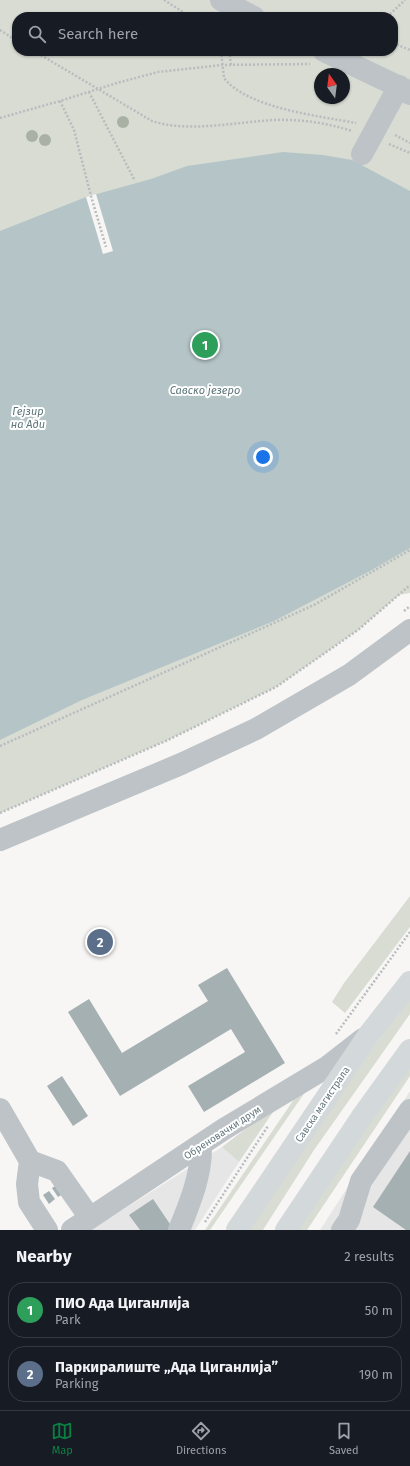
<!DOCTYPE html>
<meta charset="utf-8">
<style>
body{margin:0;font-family:"Fira Sans",sans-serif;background:#20242c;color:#f1f3f6}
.compass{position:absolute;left:314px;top:68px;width:36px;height:36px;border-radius:50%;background:#171b24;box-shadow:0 1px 3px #0004;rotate:346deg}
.you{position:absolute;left:263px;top:457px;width:14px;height:14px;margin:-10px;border:3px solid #fff;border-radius:50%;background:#1a73e8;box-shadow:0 0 0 6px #1a73e833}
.badge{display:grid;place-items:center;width:26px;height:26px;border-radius:50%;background:#0b8043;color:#fff;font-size:13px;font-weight:700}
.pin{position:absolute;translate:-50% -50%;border:2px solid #fff;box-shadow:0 1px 4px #0006}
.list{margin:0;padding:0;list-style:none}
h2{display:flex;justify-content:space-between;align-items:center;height:52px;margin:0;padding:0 16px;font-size:17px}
h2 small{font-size:13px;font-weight:400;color:#9ea1a6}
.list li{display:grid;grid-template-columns:26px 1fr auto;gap:12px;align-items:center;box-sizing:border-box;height:56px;margin:0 8px 8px;padding:0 8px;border:1px solid #363941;border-radius:16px}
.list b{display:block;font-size:15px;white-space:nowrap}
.list p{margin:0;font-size:13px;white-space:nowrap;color:#9ea1a6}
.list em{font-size:13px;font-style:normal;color:#9ea1a6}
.icon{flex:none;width:22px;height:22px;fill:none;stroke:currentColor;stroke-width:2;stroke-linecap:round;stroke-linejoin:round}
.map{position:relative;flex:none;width:410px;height:1230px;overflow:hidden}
.search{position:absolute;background:#171b24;box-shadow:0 1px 3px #0004;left:12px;right:12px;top:12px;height:44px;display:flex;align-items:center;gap:10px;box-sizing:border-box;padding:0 14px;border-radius:16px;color:#9ea1a6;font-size:15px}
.sheet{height:180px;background:#171b24}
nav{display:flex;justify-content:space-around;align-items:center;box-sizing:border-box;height:56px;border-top:1px solid #363941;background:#171b24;font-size:11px;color:#9ea1a6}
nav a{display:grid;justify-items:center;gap:2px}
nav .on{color:#0b8043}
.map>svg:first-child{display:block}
</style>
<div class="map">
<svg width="410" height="1230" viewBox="0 0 410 1230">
<rect width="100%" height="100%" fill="#f7f6f4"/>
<path fill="#e5e6e5" d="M 410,1091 L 410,1230 L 320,1230 Z
M 222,1147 L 239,1162 L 195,1230 L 91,1230 Z"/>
<path fill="#d8dcd3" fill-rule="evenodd" d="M 0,0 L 410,0 L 410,593 L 399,595 L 358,630 L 276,687 L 168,740 L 0,813 ZM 17,17 L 393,17 L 393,51 L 17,51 ZM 320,74 L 344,74 L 344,98 L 320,98 Z
M 410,896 L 410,927 L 345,1013 L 332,1002 L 344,983 Z
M 410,994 L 410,1014 L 314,1150 L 263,1230 L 248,1230 Z
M 410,1064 L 410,1076 L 307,1230 L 297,1230 Z
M 312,1082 L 210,1230 L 205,1230 L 303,1086 Z
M 271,1109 L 273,1112 L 239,1162 L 222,1147 Z"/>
<path fill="#b5c5c7" d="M 283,152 L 323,155 L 352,160 L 410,191 L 410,548 L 370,571 L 274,621 L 82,700 L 0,740 L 0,231 L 86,197 L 151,179 L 187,166 Z"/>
<path fill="#f7f6f4" d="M 96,194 L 113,251 L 103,254 L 86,197 Z"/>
<path fill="#a5b0b3" d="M 227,968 L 285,1063 L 204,1112 L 188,1086 L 245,1052 L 231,1029 L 120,1096 L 68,1012 L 89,999 L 122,1053 L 208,1001 L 198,985 Z
M 62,1076 L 88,1116 L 73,1126 L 47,1086 Z
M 410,1151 L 410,1230 L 406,1230 L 373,1207 Z
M 58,1184 L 64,1193 L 58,1197 L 52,1188 Z
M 49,1191 L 55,1199 L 49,1204 L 43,1195 Z
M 153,1199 L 174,1230 L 140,1230 L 129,1215 Z"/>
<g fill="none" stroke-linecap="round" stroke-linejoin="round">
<path stroke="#b8bcbe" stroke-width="2.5" stroke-dasharray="2 2" stroke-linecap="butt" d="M 164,0 L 191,17
M 299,14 L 310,17
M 387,17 L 405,0
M 0,30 L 17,41
M 393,43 L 410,50
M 34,51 L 152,121 C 187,133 237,122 274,120 C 301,119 327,123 352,131
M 221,51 L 224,78 C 247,108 319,116 356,123
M 229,51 L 231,65
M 89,92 L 135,181
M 60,101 L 74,130 L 91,196 L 106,247
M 0,118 L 60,101 L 117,83 L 158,72 L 222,65 L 310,64
M 395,135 L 410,143
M 389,144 L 410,153
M 404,611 L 410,606
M 0,746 L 314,605 L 410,550
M 0,813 L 168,740 L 276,687 L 358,630 L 410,585
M 336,1034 L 410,932
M 205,1222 L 268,1126"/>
<path stroke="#bdc3c6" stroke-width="22" d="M 221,0 L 254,17
M 324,51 L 410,92
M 362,154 L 399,86 L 410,94
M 0,840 L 181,764 L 256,729 L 349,675 L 410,630
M 0,1109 L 30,1161 L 27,1184 L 29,1202 L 47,1230
M 30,1161 L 57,1171 L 90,1218
M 72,1230 L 224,1129 L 327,1067 L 363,1039
M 179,1230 C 190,1203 202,1174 201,1145
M 342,1230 L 349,1220 L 361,1181 L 410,1110"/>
<path stroke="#d3d9db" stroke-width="22" d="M 237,1230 L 370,1033 L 410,982
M 286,1230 L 361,1118 L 410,1050"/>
</g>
<g fill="#a9b0a4">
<circle cx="123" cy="122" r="6"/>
<circle cx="32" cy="136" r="6"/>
<circle cx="45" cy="140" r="6"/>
</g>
<g text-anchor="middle" stroke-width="4" stroke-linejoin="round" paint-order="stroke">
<g font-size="10" fill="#63777e" stroke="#fff">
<text transform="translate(322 1104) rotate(-56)" y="4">Савска магистрала</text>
<text transform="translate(222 1132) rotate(-33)" y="4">Обреновачки друм</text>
</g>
<g font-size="11" font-style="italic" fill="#5e7679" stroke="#fff">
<text x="205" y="394">Савско језеро</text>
<text x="28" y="415">Гејзир<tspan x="28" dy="13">на Ади</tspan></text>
</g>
</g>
</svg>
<svg class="compass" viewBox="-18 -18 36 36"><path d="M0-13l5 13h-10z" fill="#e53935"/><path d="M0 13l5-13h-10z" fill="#9ea1a6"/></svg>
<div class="you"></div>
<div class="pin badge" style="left:205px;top:345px;background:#2e9e5b">1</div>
<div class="pin badge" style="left:100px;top:942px;background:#5c6f8a">2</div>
<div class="search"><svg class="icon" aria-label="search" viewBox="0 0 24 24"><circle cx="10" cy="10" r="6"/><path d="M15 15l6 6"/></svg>Search here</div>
</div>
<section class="sheet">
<h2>Nearby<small>2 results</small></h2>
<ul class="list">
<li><span class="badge" style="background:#2e9e5b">1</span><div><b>ПИО Ада Циганлија</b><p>Park</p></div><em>50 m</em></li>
<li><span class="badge" style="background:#5c6f8a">2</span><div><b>Паркиралиште „Ада Циганлија”</b><p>Parking</p></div><em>190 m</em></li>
</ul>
</section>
<nav>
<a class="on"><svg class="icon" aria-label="map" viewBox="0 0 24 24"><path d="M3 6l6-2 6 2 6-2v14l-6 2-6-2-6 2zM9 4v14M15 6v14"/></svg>Map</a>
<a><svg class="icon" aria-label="directions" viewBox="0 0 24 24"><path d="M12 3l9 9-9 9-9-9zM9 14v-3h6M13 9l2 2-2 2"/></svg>Directions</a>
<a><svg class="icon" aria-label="saved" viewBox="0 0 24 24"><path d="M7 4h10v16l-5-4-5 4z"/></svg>Saved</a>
</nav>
